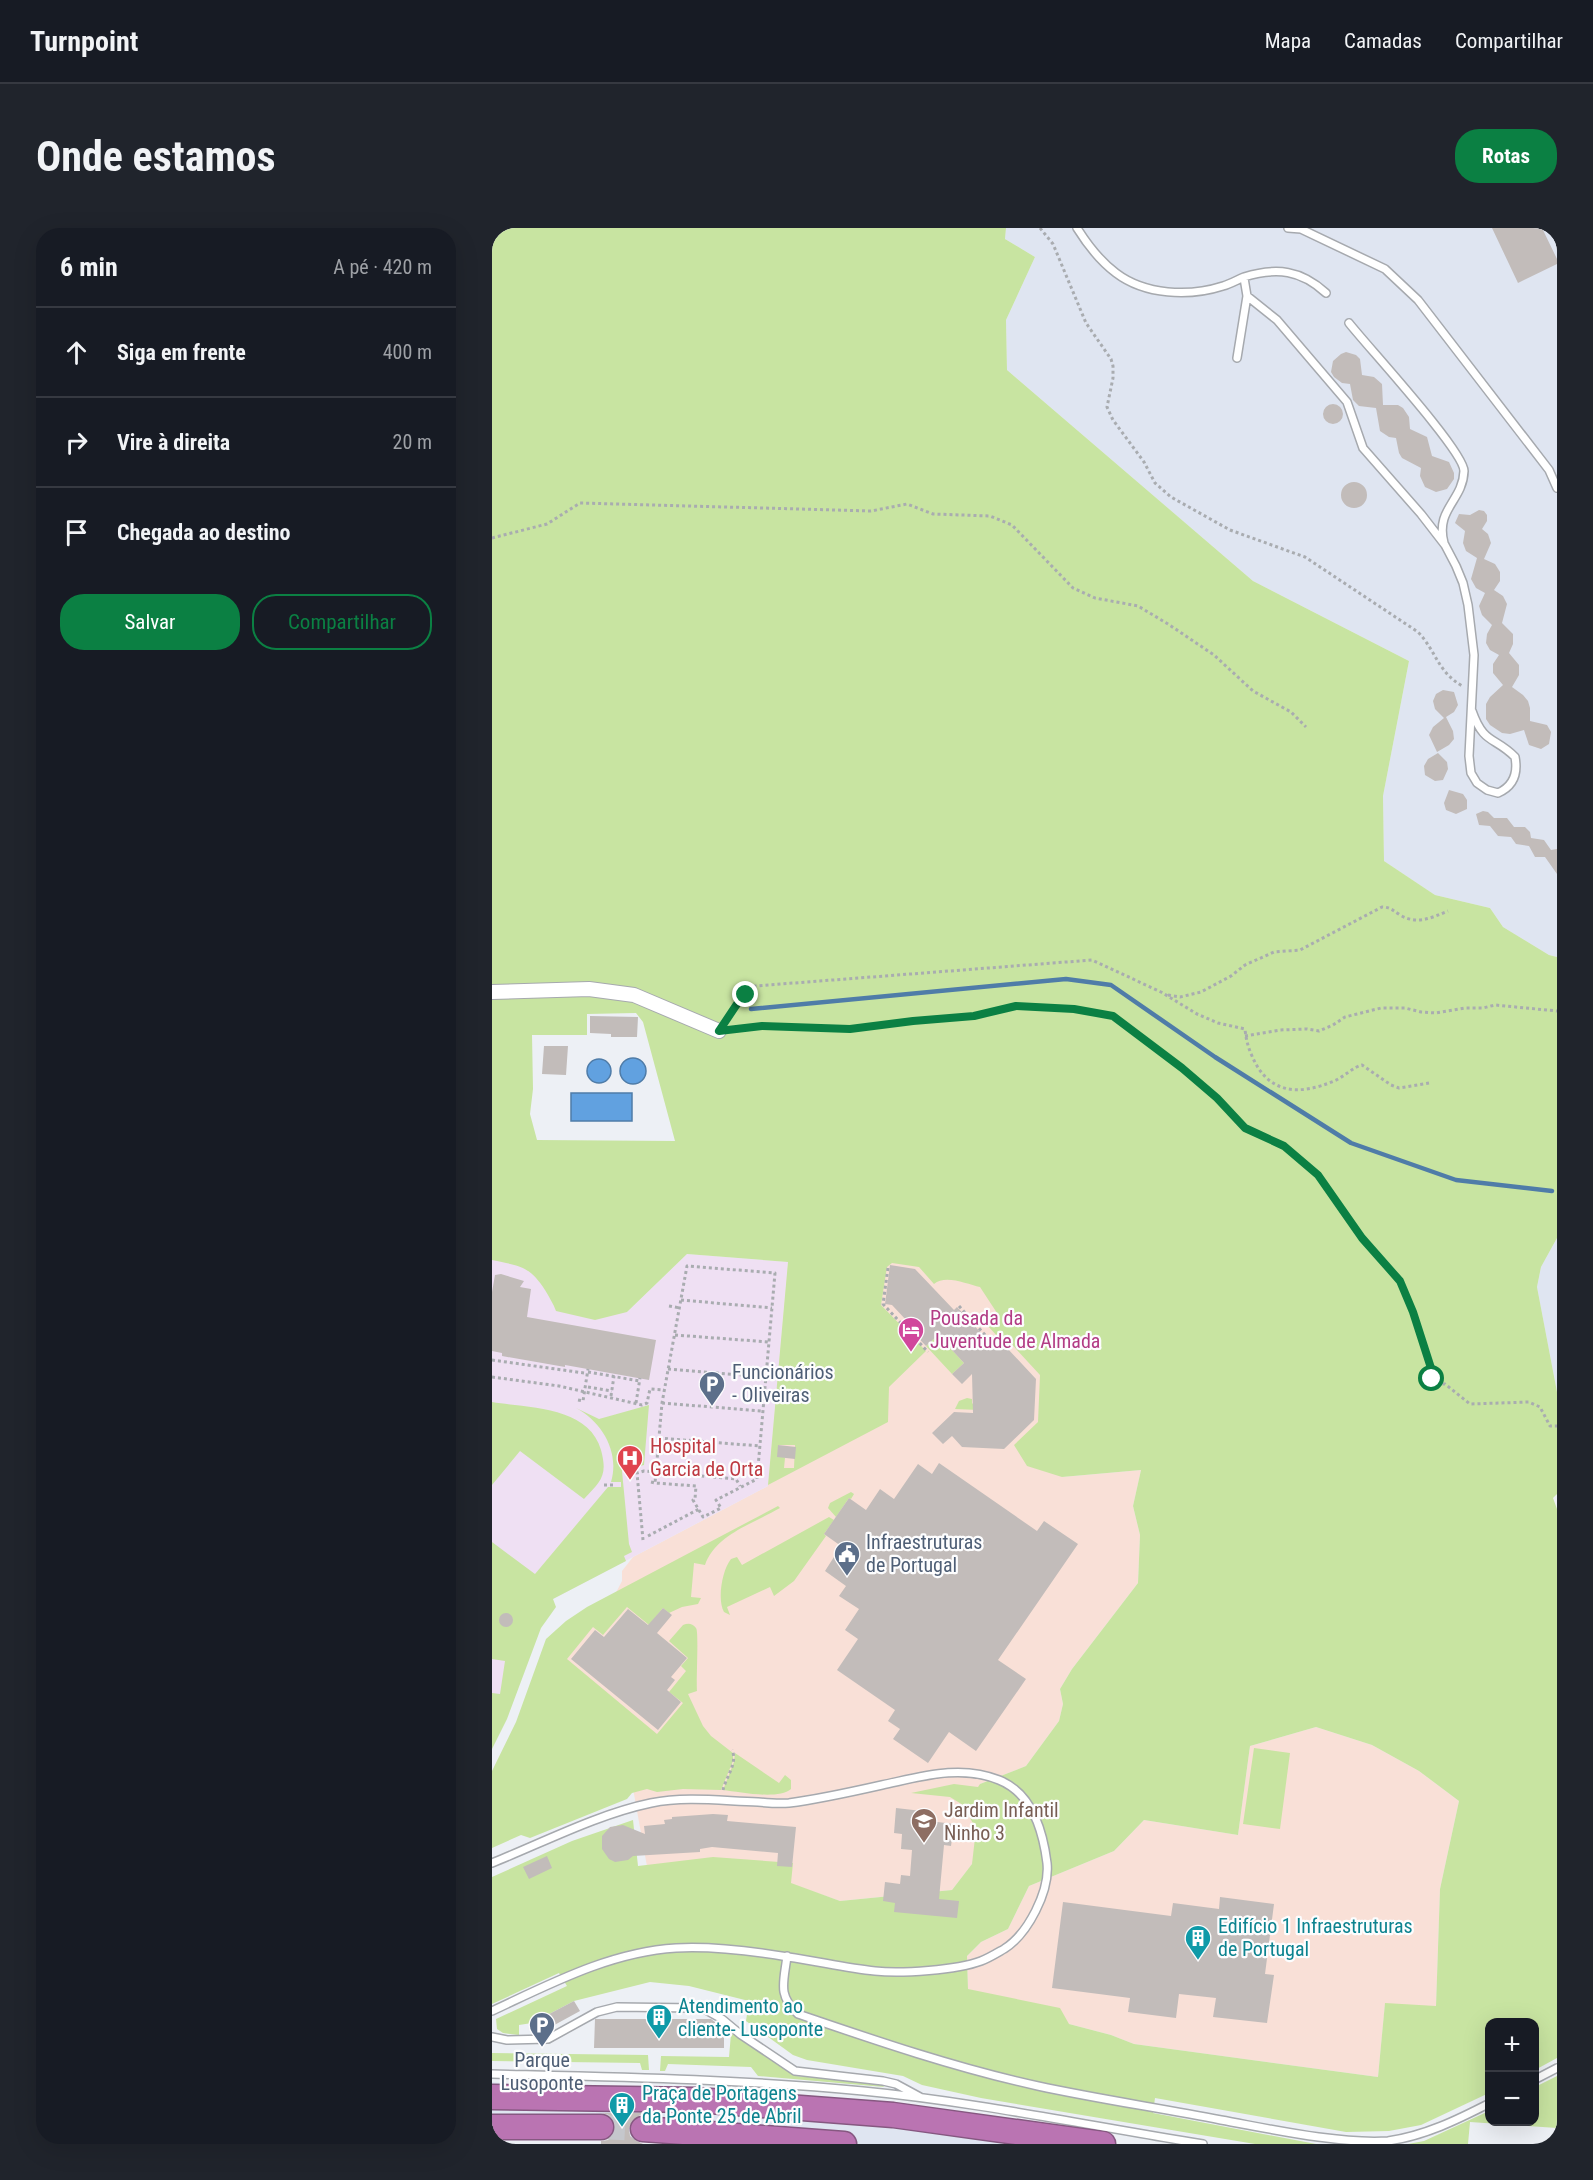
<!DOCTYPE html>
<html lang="pt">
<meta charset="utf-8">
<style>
body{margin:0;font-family:"Roboto Condensed",sans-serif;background:#20242c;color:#f1f3f6}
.controls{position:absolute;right:18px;bottom:18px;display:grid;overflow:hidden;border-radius:12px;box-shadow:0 6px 24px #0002}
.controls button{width:54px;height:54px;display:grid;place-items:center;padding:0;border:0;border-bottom:2px solid #363941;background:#171b24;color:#f1f3f6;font:30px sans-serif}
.stop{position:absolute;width:18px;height:18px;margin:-14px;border:4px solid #0b8043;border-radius:50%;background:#fff}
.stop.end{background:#0b8043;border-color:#fff;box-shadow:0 2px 6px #0008}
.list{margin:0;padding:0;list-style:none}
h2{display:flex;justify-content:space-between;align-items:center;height:78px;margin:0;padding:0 24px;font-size:26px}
h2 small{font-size:20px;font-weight:400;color:#9ea1a6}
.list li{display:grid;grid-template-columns:39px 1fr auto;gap:18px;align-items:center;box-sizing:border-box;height:90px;padding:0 24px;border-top:2px solid #363941}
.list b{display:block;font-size:22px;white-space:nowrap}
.list em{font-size:20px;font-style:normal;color:#9ea1a6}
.actions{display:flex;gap:12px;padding:18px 24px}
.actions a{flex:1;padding:14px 0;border:2px solid #0b8043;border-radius:24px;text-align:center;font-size:21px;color:#0b8043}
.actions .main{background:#0b8043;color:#fff}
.icon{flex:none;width:33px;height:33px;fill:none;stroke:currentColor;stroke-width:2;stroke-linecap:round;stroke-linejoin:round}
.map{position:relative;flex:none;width:1065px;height:1916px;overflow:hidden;border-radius:24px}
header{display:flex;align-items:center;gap:36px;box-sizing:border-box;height:84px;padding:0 30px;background:#171b24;border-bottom:2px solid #363941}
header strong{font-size:28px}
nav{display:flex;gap:33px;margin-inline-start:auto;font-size:21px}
.intro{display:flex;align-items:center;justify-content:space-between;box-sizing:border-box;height:144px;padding:0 36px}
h1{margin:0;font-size:42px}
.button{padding:15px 27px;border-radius:24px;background:#0b8043;color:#fff;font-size:21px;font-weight:700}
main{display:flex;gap:36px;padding:0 36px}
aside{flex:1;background:#171b24;border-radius:24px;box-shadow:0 6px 24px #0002}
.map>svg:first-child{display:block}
</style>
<header>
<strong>Turnpoint</strong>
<nav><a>Mapa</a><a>Camadas</a><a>Compartilhar</a></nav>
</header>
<div class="intro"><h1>Onde estamos</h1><a class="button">Rotas</a></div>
<main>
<aside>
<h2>6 min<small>A pé · 420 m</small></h2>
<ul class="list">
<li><svg class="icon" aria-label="ahead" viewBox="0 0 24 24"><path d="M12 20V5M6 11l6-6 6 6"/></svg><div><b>Siga em frente</b></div><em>400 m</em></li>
<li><svg class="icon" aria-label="right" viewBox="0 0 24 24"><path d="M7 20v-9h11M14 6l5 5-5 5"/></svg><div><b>Vire à direita</b></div><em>20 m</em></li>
<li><svg class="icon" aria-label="arrive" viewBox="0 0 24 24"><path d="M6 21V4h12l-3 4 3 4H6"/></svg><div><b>Chegada ao destino</b></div></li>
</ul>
<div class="actions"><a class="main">Salvar</a><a>Compartilhar</a></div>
</aside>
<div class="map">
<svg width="1065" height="1916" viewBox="0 0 1065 1916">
<rect width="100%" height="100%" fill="#edf0f5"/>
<path fill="#f9e0d7" d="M 423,1028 L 494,1051 L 551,1130 L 570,1249 L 649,1242 L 641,1278 L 648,1307 L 646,1355 L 580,1441 L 568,1461 L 571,1476 L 567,1493 L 534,1538 L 488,1556 L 494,1618 L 460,1662 L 348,1673 L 235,1633 L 156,1644 L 140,1555 L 167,1512 L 70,1431 L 118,1376 L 130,1353 L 130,1343 L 141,1329 L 276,1258 L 296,1034 Z
M 824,1499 L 880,1517 L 927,1543 L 967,1573 L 948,1661 L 944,1779 L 893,1776 L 886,1849 L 642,1816 L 619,1807 L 577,1796 L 476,1761 L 475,1728 L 489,1714 L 516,1701 L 537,1658 L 622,1623 L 652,1592 L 746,1607 L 758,1518 Z"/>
<path fill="#dfe5f1" d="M 514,0 L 1065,0 L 1065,729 L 1057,727 L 1011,699 L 998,680 L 943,667 L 892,633 L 891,568 L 917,433 L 761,353 L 515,142 L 514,92 L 543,29 L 513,11 Z
M 1065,1010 L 1065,1164 L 1045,1059 L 1049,1039 Z
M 0,1854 L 484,1905 L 609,1916 L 184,1916 L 0,1898 Z"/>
<path fill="#efe0f3" d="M 0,1000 L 135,1084 L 195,1026 L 296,1034 L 276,1258 L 61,1371 L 56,1376 L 0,1513 Z"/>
<path fill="#c8e4a1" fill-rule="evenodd" d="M 0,0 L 514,0 L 513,11 L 543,29 L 514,92 L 515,142 L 761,353 L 917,433 L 891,568 L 892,633 L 943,667 L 998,680 L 1011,699 L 1057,727 L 1065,729 L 1065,1010 L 1049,1039 L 1045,1059 L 1065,1164 L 1065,1266 L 1061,1270 L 1065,1281 L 1065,1830 L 1043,1842 L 1042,1794 L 998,1794 L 997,1865 L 929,1897 L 897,1903 L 854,1904 L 663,1870 L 661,1885 L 824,1916 L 763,1916 L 489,1870 L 430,1857 L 411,1848 L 315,1832 L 301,1827 L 254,1793 L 257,1773 L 197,1758 L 158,1754 L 82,1773 L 40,1795 L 27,1797 L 27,1807 L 11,1805 L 5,1801 L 4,1791 L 75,1758 L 67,1745 L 0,1776 L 0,1649 L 80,1613 L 141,1592 L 146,1638 L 221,1629 L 301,1635 L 299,1655 L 348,1673 L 460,1662 L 480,1636 L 484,1601 L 471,1577 L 458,1569 L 419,1565 L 462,1556 L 486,1559 L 488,1556 L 534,1538 L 567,1493 L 571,1476 L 568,1461 L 580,1441 L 646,1355 L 648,1307 L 641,1278 L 649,1242 L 570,1249 L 535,1238 L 522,1217 L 546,1194 L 548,1147 L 513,1109 L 506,1109 L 495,1097 L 505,1085 L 488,1059 C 475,1056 453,1046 442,1056 L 427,1039 L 400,1035 L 395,1039 L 389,1077 L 434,1123 L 397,1159 L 396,1194 L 276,1257 L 296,1034 L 195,1026 L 135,1084 L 103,1092 L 64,1083 C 61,1075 57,1069 53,1062 C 37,1037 27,1038 0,1032 ZM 144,785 L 151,794 L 183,913 L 45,912 L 38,886 L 41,861 L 40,807 L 95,807 L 95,786 ZM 286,1217 L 303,1217 L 302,1240 L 292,1240 L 293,1230 ZM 824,1499 L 880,1517 L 927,1543 L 967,1573 L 948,1661 L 944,1778 L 893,1775 L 886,1849 L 642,1816 L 619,1807 L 577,1796 L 568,1780 L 476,1761 L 475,1728 L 489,1714 L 516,1701 L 537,1658 L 622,1623 L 652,1592 L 746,1607 L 758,1518 Z
M 446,1107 L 472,1135 L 460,1146 L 434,1118 Z
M 475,1170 L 480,1171 L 480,1175 L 487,1182 L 463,1181 L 467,1173 Z
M 0,1174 C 36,1180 97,1178 109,1222 C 116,1248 109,1253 92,1271 L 28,1223 L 0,1257 Z
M 157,1177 L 152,1237 L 130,1243 L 137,1316 L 140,1324 L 132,1328 L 134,1333 L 61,1371 L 64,1379 L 49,1400 L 15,1491 L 0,1521 L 0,1465 L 8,1466 L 13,1433 L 0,1431 L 0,1314 L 43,1346 L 116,1259 L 129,1259 L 129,1254 L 119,1254 C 128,1224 110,1194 84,1180 L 107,1191 Z
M 359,1264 L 362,1266 L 359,1271 L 357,1270 L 344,1289 L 336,1280 L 338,1275 Z
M 286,1278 L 288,1280 C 262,1295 223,1307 213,1337 L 202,1335 L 199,1369 L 209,1370 L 206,1376 L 190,1379 L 177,1385 L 171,1380 L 157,1397 L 135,1379 L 111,1407 L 101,1399 L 75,1431 L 165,1506 L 191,1475 L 177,1464 L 194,1443 L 189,1438 L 196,1430 L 177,1413 L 191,1397 C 196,1395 200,1395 204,1400 C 207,1403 204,1452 205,1463 L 196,1466 L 211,1498 L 219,1508 L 241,1525 L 241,1533 L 229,1562 L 191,1561 L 165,1564 L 155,1561 L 140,1565 L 135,1571 L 38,1610 L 29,1607 L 0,1620 L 0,1543 L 24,1494 L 54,1411 L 74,1393 L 95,1379 Z
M 337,1289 L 342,1292 L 332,1306 L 334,1308 L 302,1353 L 282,1368 L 278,1359 L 235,1379 L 238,1387 L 232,1384 C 225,1372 230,1342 239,1331 L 245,1329 L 250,1337 Z
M 762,1520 L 798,1525 L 788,1601 L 751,1596 Z
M 243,1525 L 287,1555 L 293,1547 L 299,1552 L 299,1561 C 286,1572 248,1564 231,1562 L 242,1534 Z
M 243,1804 L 304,1848 L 390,1856 L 392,1859 L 266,1848 L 259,1839 L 176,1836 L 173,1843 L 168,1843 L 169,1828 L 237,1829 L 239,1806 Z
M 0,1825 L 156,1827 L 157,1842 L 150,1842 L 148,1835 L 0,1833 Z
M 1065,1848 L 1065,1900 L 978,1894 L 976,1916 L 916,1916 L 932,1913 L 997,1883 L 998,1894 L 1042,1894 L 1043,1859 Z"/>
<path fill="#61a1e0" stroke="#4f7ca8" stroke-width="1.5" d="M128 843a13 13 0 1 1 26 0a13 13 0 1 1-26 0Z
M95 843a12 12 0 1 1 24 0a12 12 0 1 1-24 0Z
M 79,865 L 140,865 L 140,893 L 79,893 Z"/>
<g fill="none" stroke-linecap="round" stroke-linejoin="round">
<path stroke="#4f7ca8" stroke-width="4.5" d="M 259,781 L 574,751 L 619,757 L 723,829 L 859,915 L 964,952 L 1060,963"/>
</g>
<path fill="#c2bcba" d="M 1000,0 L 1050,0 L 1065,31 L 1065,36 L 1026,55 Z
M 854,124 L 864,127 L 868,131 L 870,147 L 882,149 L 890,156 L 891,177 L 906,177 L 911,180 L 917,189 L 918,201 L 935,209 L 940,228 L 957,234 L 962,245 L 962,251 L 955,261 L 944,264 L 933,259 L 928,248 L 929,240 L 910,230 L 907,225 L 904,210 L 897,209 L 888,203 L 884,180 L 867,178 L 861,172 L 858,156 L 850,155 L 842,149 L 839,144 L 841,133 L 849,126 Z
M831 186a10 10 0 1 1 20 0a10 10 0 1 1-20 0Z
M849 267a13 13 0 1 1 26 0a13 13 0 1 1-26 0Z
M 987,282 L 992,283 L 995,287 L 995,293 L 990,301 L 996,306 L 999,315 L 992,331 L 1003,336 L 1008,344 L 1008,353 L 1002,362 L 1011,368 L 1015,376 L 1010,395 L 1021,406 L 1021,416 L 1017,425 L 1027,437 L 1027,447 L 1020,459 L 1031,467 L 1036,473 L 1038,480 L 1038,493 L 1055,497 L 1059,504 L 1057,516 L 1049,521 L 1037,517 L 1032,502 L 1018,506 L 1010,505 L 998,497 L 994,491 L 994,476 L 998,469 L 1011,457 L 1001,445 L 1001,436 L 1007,427 L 998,422 L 994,415 L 995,406 L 1000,397 L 990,387 L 987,378 L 993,365 L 984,360 L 979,351 L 985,330 L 974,323 L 971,315 L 973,303 L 963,295 L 967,286 L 978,287 Z
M 951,462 L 962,464 L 966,477 L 962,484 L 954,489 L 961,503 L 962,511 L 957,517 L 945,524 L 937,507 L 941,499 L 952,490 L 943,481 L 941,473 L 944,466 Z
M 946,525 L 955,534 L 956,541 L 951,552 L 943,553 L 933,547 L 932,538 L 936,531 Z
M 957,562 L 971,566 L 975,572 L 975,581 L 964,586 L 954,582 L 952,575 Z
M 991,583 L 996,584 L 1002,590 L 1015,590 L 1022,599 L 1033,599 L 1038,604 L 1039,610 L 1052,612 L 1059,622 L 1065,621 L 1065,646 L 1053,629 L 1043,629 L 1037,618 L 1024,616 L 1019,609 L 1006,608 L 998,598 L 987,597 L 984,586 Z
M 98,788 L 146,789 L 145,809 L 119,809 L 119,806 L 98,805 Z
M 52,818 L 76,818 L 74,847 L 50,846 Z
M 398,1037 L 423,1041 L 462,1082 L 465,1079 L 503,1120 L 515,1120 L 544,1151 L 542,1192 L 512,1221 L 470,1219 L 460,1208 L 451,1216 L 440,1205 L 462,1184 L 481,1185 L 480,1146 L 470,1156 L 460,1146 L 472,1135 L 446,1107 L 434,1118 L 412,1095 L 415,1093 L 400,1077 L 393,1076 Z
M 9,1046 L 32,1053 L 28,1059 L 39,1061 L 35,1089 L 164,1112 L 157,1152 L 73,1137 L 73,1139 L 10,1128 L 10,1125 L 0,1123 L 0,1064 L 3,1047 Z
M 286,1217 L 304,1219 L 303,1231 L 285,1229 Z
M 447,1235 L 545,1303 L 552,1293 L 586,1316 L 506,1432 L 534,1451 L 484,1523 L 457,1504 L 436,1535 L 401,1511 L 408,1501 L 396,1493 L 403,1482 L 345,1442 L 366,1411 L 353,1402 L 367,1381 L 347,1368 L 354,1358 L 333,1343 L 349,1318 L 332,1306 L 357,1270 L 374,1282 L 388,1261 L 402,1271 L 426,1236 L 440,1246 Z
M 171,1380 L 180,1387 L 165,1405 L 195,1430 L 179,1449 L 183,1452 L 175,1462 L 189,1474 L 166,1502 L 79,1431 L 103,1402 L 112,1409 L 136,1381 L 156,1397 Z
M7 1392a7 7 0 1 1 14 0a7 7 0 1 1-14 0Z
M 404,1580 L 430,1583 L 429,1592 L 462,1596 L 459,1618 L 452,1617 L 447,1671 L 467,1673 L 465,1690 L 402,1684 L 403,1675 L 391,1673 L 393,1654 L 408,1656 L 409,1647 L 418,1648 L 420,1622 L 409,1621 L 410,1606 L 402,1605 Z
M 221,1586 L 236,1587 L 235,1593 L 304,1599 L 300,1639 L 285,1638 L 286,1625 L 220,1619 L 208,1621 L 208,1624 L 141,1628 L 136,1632 L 123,1634 L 117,1631 L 110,1621 L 110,1608 L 118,1599 L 131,1597 L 153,1606 L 152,1598 L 173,1596 L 172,1592 L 180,1591 L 180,1589 Z
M 55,1628 L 60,1640 L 37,1651 L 31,1639 Z
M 728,1669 L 782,1676 L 773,1746 L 782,1747 L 775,1795 L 721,1789 L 724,1770 L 687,1766 L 684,1790 L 636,1784 L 638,1770 L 560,1760 L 571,1674 L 679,1688 L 681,1675 L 727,1681 Z
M 82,1773 L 88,1783 L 46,1806 L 40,1795 Z
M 103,1791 L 219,1791 L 223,1794 L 223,1803 L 232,1803 L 232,1820 L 102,1820 Z
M 110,1885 L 151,1885 L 140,1893 L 137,1901 L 138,1908 L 143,1912 L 151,1916 L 109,1916 L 109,1913 L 116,1912 L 121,1907 L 123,1900 L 121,1891 L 117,1887 Z"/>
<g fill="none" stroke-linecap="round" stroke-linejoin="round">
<path stroke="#c5c7cc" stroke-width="24" stroke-dasharray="24 12" stroke-linecap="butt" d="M 109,1899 L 151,1901"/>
<g stroke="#a6a9ae" stroke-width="10">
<path id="service" d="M 585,0 C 595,16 608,33 624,45 C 653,67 697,69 731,58 C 738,56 745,52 752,49 C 785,39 809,42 834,65
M 796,0 L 809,1 L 893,41 L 926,72 L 1057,242 L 1065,260
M 755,68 L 785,92 L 855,174 L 871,220 L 929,286 L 953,317 L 964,338 L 971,355 L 976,377 L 982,427 L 977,528 L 979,545 L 985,555 L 995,562 L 1006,565 C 1022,558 1026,545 1023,529 C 1002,508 992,517 980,483
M 857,95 C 875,118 972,223 972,243 C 971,273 943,281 952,315
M 745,130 L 755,68 L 752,50
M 0,1635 C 50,1615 106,1586 159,1575 C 194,1568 230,1573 266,1574 C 276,1575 287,1576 297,1575 C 328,1571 359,1564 390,1557 C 428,1549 468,1536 507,1552 C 540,1565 551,1603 555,1635 C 558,1663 536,1706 512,1721 C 505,1725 497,1730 489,1733 C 465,1742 409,1746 383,1743 C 354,1740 325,1733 296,1729 C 260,1723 221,1718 184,1720 C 118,1724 58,1756 0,1783
M 295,1728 C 292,1754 285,1767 306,1786 C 385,1813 464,1840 546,1858 C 606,1871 668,1880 729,1892 C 779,1901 845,1916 896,1913 C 932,1908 965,1892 998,1875
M 0,1809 L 15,1812 L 56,1811 L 105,1784 L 125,1779 L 204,1780 L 212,1781 L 230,1791 L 248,1806 L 303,1843 L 391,1853 L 404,1856 L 428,1869
M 0,1846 C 124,1849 248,1851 371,1863 C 485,1874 598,1898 711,1916
M 1042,1852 L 1065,1840"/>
</g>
<g stroke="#a6a9ae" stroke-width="16">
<path id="minor" d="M 0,764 L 97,761 L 142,767 L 227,803"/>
</g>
<g stroke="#865881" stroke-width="27">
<path id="motorway" d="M 0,1869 L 205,1872 L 401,1887 L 611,1916
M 0,1899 L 109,1899
M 151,1901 L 352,1916"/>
</g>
<path stroke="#a9acb0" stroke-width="3" stroke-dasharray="3 3" stroke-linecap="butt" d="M 548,0 L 561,16 L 594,95 L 619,131 L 621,138 L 621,150 L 615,179 L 621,192 L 652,234 L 663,255 L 679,269 L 738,302 L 813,329 L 926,404 C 945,424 945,444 972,459
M 0,310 L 55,296 L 88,275 L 379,283 L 415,276 L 441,286 L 498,288 L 520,297 L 581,360 L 603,370 L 646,378 L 676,396 L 722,427 L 761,463 L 799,484 L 814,499
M 676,767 L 688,769 L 709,764 L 739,748 L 753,737 L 782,724 L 808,722 L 890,679 C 898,679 902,683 908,687 C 925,697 939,690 956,683
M 235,791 L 245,776 L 263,758 L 600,732 L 669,764 L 705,786 L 726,795 L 753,801 C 754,811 756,819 760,828 C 776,866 807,868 842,853 C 852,849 861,839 870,837 L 899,857 L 907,860 L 937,855
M 241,801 L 270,798 L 358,801 L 421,793 L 482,788 L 524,778 L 582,781 L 621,788 L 690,840 L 725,870 L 753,900 L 792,918 L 826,947 L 870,1010 L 908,1053 L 921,1084 L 939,1140 L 940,1151 L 946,1156 L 953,1156 L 978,1176 L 1037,1174 L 1048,1179 L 1058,1198 L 1065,1198
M 753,808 L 788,802 L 815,801 L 827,803 L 841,797 L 853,789 L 889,780 L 913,780 L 929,784 L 944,785 L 973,780 L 991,780 L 1003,777 L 1065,783
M 396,1040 L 391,1076 L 436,1124
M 189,1072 L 280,1080
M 177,1078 L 188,1080
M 467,1078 L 502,1117 L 511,1120
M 183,1107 L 277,1114
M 0,1132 L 92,1145
M 176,1141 L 273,1149
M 96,1144 L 148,1153
M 0,1149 L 67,1158 L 150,1177 L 155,1175 L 158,1161 L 172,1162
M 96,1159 L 120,1163
M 119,1168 L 122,1148
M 86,1172 L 91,1173 L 96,1141
M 144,1175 L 148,1150
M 170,1175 L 270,1183
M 167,1210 L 268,1218
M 159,1254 L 163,1255 L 204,1258 L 203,1271 L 201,1272 L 211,1289 L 229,1280 L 224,1272 L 265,1251 L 283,1045 L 195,1038 L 170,1175 L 163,1255
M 112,1257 L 124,1257
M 156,1308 L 207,1281
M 151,1312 L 145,1245 L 152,1243 L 244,1251 L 248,1258
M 231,1562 C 234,1549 246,1535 240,1522"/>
<use href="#service" stroke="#fff" stroke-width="7"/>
<use href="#minor" stroke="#fff" stroke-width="14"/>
<use href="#motorway" stroke="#ba74b2" stroke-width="24"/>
</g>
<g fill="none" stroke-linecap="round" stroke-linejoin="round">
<path stroke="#0b8043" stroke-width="8" d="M 254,767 L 245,776 L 227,803 L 270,798 L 358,801 L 421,793 L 482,788 L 524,778 L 582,781 L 621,788 L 690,840 L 725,870 L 753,900 L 792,918 L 826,947 L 870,1010 L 908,1053 L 921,1084 L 939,1140 L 940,1151"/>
</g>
<defs>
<g id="hotel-pin" transform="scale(1.35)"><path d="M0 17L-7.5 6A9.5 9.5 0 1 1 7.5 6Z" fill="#d1479c" stroke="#fdfdfe"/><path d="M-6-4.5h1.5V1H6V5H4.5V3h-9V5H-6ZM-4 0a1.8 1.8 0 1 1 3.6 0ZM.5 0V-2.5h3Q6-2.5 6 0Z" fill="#fff"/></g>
<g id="parking-pin" transform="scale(1.35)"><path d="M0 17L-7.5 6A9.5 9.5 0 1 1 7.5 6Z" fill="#5c6f8a" stroke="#fdfdfe"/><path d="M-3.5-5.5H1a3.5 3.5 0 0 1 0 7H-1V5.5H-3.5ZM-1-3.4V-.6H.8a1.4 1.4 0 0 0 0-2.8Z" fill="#fff"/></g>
<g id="hospital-pin" transform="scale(1.35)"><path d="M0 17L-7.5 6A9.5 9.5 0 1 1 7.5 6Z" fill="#e0444e" stroke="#fdfdfe"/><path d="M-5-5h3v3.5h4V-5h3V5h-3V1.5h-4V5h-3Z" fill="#fff"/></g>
<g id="civic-pin" transform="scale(1.35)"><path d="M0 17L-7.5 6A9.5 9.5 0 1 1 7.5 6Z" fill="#5c6f8a" stroke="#fdfdfe"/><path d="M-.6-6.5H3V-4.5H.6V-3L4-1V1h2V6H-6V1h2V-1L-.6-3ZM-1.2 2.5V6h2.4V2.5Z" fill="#fff"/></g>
<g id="school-pin" transform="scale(1.35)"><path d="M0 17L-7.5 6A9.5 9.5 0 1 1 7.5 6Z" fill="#8d6e63" stroke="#fdfdfe"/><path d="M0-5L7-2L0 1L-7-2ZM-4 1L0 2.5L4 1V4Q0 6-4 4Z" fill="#fff"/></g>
<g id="building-pin" transform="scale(1.35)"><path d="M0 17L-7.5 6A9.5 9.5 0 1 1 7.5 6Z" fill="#0f9aa8" stroke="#fdfdfe"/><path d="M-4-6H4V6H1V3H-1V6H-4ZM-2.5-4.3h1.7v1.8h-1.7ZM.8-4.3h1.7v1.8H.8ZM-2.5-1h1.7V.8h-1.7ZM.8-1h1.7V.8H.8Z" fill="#fff"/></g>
</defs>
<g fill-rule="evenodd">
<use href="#hotel-pin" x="419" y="1102"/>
<use href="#parking-pin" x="220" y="1156"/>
<use href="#hospital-pin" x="138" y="1230"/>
<use href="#civic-pin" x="355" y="1326"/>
<use href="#school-pin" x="432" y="1593"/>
<use href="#building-pin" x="706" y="1710"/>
<use href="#building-pin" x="167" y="1789"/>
<use href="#parking-pin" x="50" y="1797"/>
<use href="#building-pin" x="130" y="1877"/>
</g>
<g text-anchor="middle" stroke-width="4.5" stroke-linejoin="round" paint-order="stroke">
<g font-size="20" fill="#b23c85" stroke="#fdfdfe" text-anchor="start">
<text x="438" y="1097">Pousada da<tspan x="438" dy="23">Juventude de Almada</tspan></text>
</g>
<g font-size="20" fill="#4e5e75" stroke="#fdfdfe" text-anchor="start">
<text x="240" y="1151">Funcionários<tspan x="240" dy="23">- Oliveiras</tspan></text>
<text x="374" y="1321">Infraestruturas<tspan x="374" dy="23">de Portugal</tspan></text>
<text x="50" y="1839" text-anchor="middle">Parque<tspan x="50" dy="23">Lusoponte</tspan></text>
</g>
<g font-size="20" fill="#be3a42" stroke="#fdfdfe" text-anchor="start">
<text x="158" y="1225">Hospital<tspan x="158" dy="23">Garcia de Orta</tspan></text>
</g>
<g font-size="20" fill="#785e54" stroke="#fdfdfe" text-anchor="start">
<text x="452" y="1589">Jardim Infantil<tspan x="452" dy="23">Ninho 3</tspan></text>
</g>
<g font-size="20" fill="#0d838f" stroke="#fdfdfe" text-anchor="start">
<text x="726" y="1705">Edifício 1 Infraestruturas<tspan x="726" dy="23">de Portugal</tspan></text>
<text x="186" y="1785">Atendimento ao<tspan x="186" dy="23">cliente- Lusoponte</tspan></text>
<text x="150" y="1872">Praça de Portagens<tspan x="150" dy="23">da Ponte 25 de Abril</tspan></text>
</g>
</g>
</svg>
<div class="controls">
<button>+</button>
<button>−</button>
</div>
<div class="stop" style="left:940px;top:1151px"></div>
<div class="stop end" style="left:254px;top:767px"></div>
</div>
</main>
